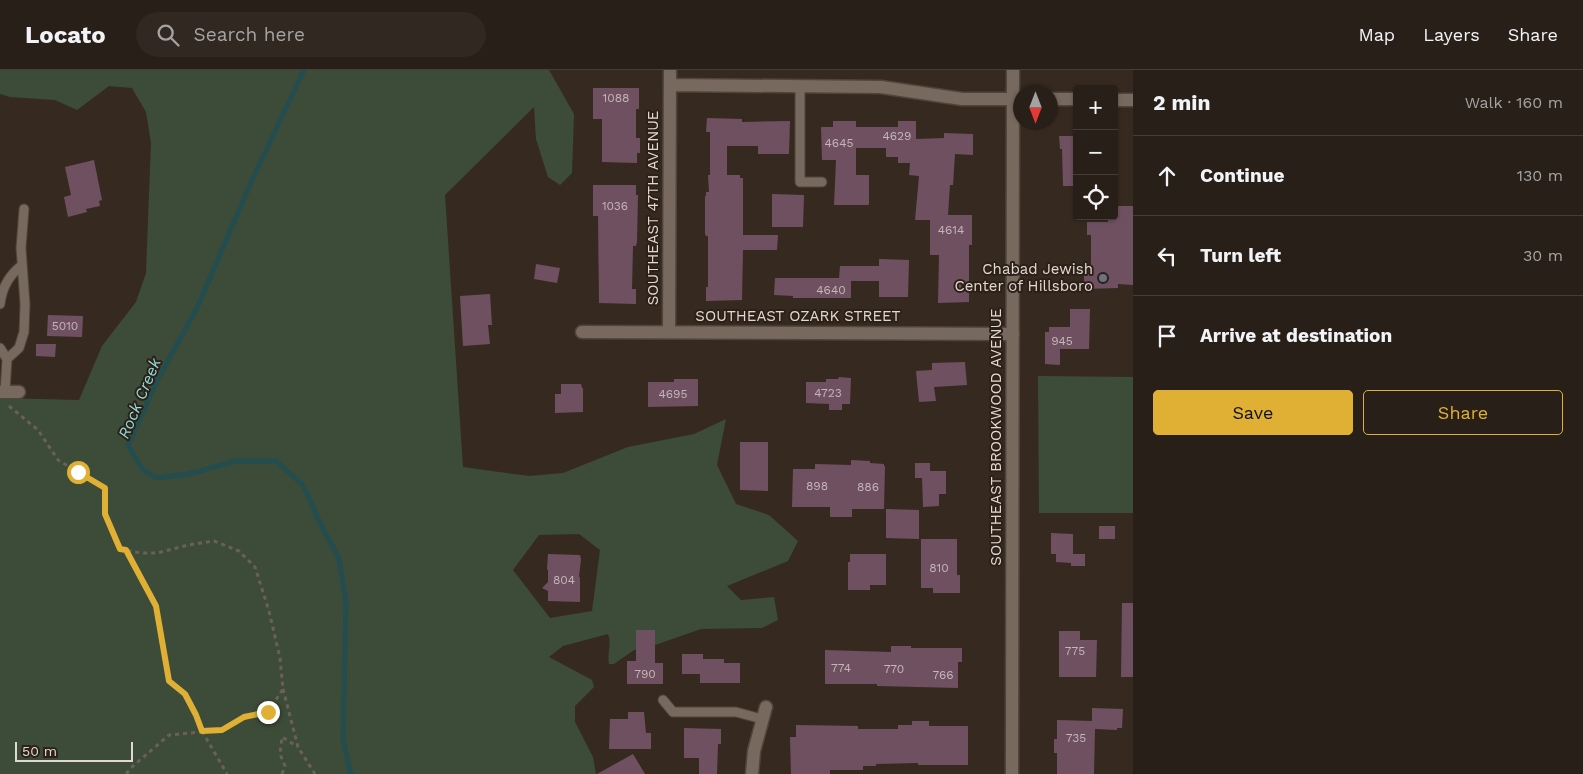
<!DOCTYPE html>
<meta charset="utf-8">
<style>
body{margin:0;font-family:"Work Sans",sans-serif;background:#302821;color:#f1f3f6}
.controls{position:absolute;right:15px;top:15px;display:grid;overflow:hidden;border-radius:5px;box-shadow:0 1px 4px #0004}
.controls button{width:45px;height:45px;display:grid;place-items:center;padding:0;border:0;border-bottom:1px solid #443e37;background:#282018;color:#f1f3f6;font:25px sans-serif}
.compass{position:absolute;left:1013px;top:15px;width:45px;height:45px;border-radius:50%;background:#282018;box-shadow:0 1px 4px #0004;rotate:180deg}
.scale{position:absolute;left:15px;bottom:12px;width:118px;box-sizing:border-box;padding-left:5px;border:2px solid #e0d8d2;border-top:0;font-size:14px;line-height:18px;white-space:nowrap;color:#e0d8d2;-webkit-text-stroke:4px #2c2017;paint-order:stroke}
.stop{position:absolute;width:15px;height:15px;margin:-11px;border:4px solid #dfb034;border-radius:50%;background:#fff}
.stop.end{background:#dfb034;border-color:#fff;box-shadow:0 1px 5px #0008}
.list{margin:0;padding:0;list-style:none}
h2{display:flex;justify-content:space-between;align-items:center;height:65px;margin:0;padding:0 20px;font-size:21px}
h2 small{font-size:16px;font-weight:400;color:#a5a3a2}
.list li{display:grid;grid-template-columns:32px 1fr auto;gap:15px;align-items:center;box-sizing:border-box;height:80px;padding:0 20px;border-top:1px solid #443e37}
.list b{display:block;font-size:19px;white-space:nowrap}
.list em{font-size:16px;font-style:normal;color:#a5a3a2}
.actions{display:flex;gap:10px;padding:15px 20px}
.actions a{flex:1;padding:11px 0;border:1px solid #dfb034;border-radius:5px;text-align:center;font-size:18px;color:#dfb034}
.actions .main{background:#dfb034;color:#111}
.icon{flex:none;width:28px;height:28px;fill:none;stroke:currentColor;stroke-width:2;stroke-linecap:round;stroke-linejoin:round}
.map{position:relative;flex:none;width:1133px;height:704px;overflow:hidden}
header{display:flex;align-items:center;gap:30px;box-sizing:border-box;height:70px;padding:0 25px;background:#282018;border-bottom:1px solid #443e37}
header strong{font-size:24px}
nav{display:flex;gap:28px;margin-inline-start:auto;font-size:18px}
.search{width:350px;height:45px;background:#302821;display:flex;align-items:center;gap:12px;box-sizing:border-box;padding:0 18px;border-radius:28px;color:#a5a3a2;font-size:19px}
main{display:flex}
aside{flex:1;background:#282018}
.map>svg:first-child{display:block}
</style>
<header>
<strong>Locato</strong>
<div class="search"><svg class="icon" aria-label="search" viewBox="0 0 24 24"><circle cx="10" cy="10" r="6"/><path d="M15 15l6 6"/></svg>Search here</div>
<nav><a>Map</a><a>Layers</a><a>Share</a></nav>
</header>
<main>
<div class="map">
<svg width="1133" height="704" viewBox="0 0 1133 704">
<rect width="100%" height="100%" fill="#362a20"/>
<path fill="#3d4c38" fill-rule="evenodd" d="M 0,0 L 549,0 L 574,44 L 572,103 L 560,115 L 548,107 L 536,69 L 534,37 L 445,125 L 463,397 L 529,406 L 563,403 L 628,377 L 694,364 L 726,349 L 717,395 L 736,434 L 769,445 L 798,471 L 788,491 L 727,516 L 741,530 L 774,527 L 778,550 L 762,558 L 701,559 L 655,575 L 650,578 L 634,580 L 614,594 L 609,594 C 607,583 612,574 608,564 L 563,576 L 549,587 L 592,610 L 594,617 L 575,636 L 575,652 L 593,687 L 596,704 L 0,704 L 0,328 L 79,330 L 102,276 L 136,232 L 146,203 L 151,73 L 146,42 L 132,18 L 109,16 L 77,40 L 55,30 L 10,27 L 0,24 ZM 579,464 L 600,480 L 592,541 L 550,548 L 513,500 L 539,465 Z
M 1038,306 L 1133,307 L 1133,443 L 1039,443 Z"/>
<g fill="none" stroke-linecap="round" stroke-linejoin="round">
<path stroke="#234d4e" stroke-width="5" d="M 304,0 L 252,110 L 197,238 L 157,311 L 128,375 L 142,399 L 156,408 L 189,404 L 236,391 L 276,391 L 303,415 L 322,457 L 339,489 L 346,531 L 343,670 L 351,704"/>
</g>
<path fill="#6f5061" d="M 593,18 L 639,18 L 639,39 L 636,39 L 636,68 L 640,68 L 640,83 L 637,83 L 637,93 L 602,92 L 602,49 L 593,49 Z
M 707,48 L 742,49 L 742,52 L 790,51 L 789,84 L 758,84 L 758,76 L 727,76 L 727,105 L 740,105 L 740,108 L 743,108 L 743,165 L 778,165 L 777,180 L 743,180 L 742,230 L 706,231 L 706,217 L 708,217 L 708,166 L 706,166 L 705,164 L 705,126 L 706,126 L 706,122 L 709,122 L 708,105 L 710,105 L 710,62 L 706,62 Z
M 833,51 L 856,51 L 856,57 L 898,57 L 898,51 L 916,51 L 916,69 L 944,68 L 944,63 L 973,64 L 973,85 L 955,84 L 953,115 L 950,115 L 948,145 L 972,145 L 972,175 L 969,175 L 969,232 L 938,233 L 939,185 L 930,185 L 930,150 L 915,150 L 919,106 L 909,105 L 910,93 L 898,93 L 898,87 L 886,87 L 886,78 L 856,78 L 856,105 L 869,105 L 869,134 L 868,135 L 834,135 L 836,90 L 822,90 L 821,57 L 833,57 Z
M 1059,66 L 1077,66 L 1077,116 L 1063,116 L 1062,79 L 1060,79 Z
M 94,90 L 102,130 L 99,131 L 100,136 L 86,139 L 87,142 L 68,147 L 64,127 L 71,125 L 65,97 Z
M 593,115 L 636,115 L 636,125 L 638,125 L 637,172 L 636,176 L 633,176 L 632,219 L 636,219 L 636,234 L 599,233 L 598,146 L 593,146 Z
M 772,124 L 804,125 L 803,157 L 772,157 Z
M 1114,136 L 1133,136 L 1133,215 L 1118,214 L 1118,218 L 1084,219 L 1084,199 L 1091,199 L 1091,165 L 1087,165 L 1087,152 L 1108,152 L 1108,146 L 1114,146 Z
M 879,189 L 909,190 L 908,227 L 879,227 L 879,211 L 851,211 L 851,228 L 793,228 L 793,226 L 774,225 L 775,208 L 839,208 L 840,196 L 879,196 Z
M 536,194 L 560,198 L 557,213 L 534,209 Z
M 490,224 L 492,255 L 488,255 L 490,274 L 463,276 L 460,226 Z
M 1070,239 L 1090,239 L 1089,279 L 1060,279 L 1060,295 L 1045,294 L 1045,262 L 1049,262 L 1049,257 L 1070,257 Z
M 48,245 L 83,246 L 82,267 L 47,266 Z
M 36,274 L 56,274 L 55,287 L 36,286 Z
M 965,292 L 967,315 L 934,317 L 936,331 L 919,332 L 916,301 L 932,300 L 932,293 Z
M 839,307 L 851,308 L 850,334 L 842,334 L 842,340 L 829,340 L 829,334 L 806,333 L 806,312 L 826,312 L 826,309 L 838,309 Z
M 674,309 L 698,309 L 698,336 L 648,337 L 648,312 L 674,312 Z
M 561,314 L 581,314 L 582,318 L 583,318 L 583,342 L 555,343 L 555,324 L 561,324 Z
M 740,372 L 768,372 L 768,421 L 740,420 Z
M 851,390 L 870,391 L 870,393 L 884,394 L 884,396 L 885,396 L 884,439 L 852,439 L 852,447 L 830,447 L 830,437 L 792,437 L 793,399 L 815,399 L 815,394 L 851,395 Z
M 915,393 L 930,393 L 930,401 L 946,401 L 946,424 L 939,424 L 939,436 L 923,437 L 922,408 L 915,408 Z
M 886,439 L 919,440 L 919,469 L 886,468 Z
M 1099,456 L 1115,456 L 1115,469 L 1099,469 Z
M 1051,463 L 1073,464 L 1073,484 L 1085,484 L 1085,496 L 1071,496 L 1071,493 L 1056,492 L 1056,484 L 1051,484 Z
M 921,469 L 957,469 L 957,505 L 960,505 L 960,523 L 933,523 L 933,518 L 921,518 Z
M 548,484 L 580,485 L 581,489 L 579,507 L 580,507 L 580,532 L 548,531 L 548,521 L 542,518 L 548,512 L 548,500 L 547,499 Z
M 850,484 L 886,484 L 886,515 L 870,515 L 870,520 L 848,520 L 848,492 L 850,492 Z
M 1122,533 L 1133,533 L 1133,607 L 1121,607 Z
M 636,560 L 655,560 L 655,593 L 663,593 L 663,614 L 627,614 L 627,591 L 636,591 Z
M 1059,561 L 1080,561 L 1080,570 L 1097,570 L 1096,607 L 1059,607 Z
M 891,576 L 911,576 L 911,578 L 962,578 L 962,592 L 958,592 L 958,618 L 877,616 L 877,614 L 825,614 L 825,580 L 891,582 Z
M 682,584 L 703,584 L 703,589 L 724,589 L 724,593 L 740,593 L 740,613 L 700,613 L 700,604 L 682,604 Z
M 1092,638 L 1123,639 L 1122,658 L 1117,658 L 1117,660 L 1095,659 L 1094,704 L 1057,704 L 1057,683 L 1054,683 L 1054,669 L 1057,669 L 1057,650 L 1092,651 Z
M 628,642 L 644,642 L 646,663 L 651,663 L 651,679 L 609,679 L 610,649 L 628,649 Z
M 912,651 L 929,651 L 929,656 L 968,656 L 968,695 L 918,695 L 918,693 L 876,694 L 876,696 L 863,696 L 863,700 L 830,700 L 830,704 L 791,704 L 790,667 L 796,667 L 796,655 L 858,656 L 858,659 L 898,659 L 898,655 L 912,655 Z
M 684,658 L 721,659 L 721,674 L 718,674 L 717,704 L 699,704 L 699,688 L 684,688 Z
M 633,684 L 645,704 L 597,704 Z"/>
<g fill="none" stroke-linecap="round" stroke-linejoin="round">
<g stroke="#50453d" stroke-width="11">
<path id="lane" d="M 800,16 L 800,112 L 822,112
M 0,234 C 2,217 9,205 22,195
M 0,278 L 7,289
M 5,322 L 7,289 L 19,278 L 24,262 L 25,234 L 21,178 L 24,139
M 663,630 L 673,642 L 736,642 L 762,649"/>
</g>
<g stroke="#50453d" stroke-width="15">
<path id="street" d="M 670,15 L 881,17 L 962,29 L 1013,29
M 669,261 L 670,0
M 582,262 L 1013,264
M 0,322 L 19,322
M 752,704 L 754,681 L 766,637"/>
</g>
<g stroke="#50453d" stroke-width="15">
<path id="secondary" d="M 1050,29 L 1077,29
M 1114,30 L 1133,30
M 1012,704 L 1013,0"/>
</g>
<path stroke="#6b6058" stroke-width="3" stroke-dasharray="4 4" stroke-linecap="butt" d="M 9,336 L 38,360 L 58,390 L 105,418 L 105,444 L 120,479 L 141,483 L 157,483 L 188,475 L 214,471 L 239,481 L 255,497 L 269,541 L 280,588 L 283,619 L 268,642 L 244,647 L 222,660 L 169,665 L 133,696 L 126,704
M 126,481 L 138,505 L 156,536 L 169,611 L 185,625 L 196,645 L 202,661 L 227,704
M 283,619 L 298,677 L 315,704
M 282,704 L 285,696 L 280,684 L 282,667 L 298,677"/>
<use href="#lane" stroke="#77695e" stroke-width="9"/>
<use href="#street" stroke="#77695e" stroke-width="12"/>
<use href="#secondary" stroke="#77695e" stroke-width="12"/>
</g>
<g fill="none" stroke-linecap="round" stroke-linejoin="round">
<path stroke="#dfb034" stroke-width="6" d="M 78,402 L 105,418 L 105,444 L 120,479 L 126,480 L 156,536 L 169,611 L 185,624 L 196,645 L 202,661 L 222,660 L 244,647 L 268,642"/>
</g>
<circle fill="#6b7280" stroke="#2c2017" stroke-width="2" cx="1103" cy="208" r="5"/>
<g text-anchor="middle" stroke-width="4" stroke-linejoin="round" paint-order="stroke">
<g font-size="12" fill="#c4b6b6">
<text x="616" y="32">1088</text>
<text x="897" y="70">4629</text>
<text x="839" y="77">4645</text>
<text x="615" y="140">1036</text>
<text x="951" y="164">4614</text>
<text x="831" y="224">4640</text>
<text x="65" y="260">5010</text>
<text x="1062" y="275">945</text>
<text x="828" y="327">4723</text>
<text x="673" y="328">4695</text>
<text x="817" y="420">898</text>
<text x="868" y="421">886</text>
<text x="939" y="502">810</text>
<text x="564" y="514">804</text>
<text x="1075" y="585">775</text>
<text x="841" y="602">774</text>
<text x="894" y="603">770</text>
<text x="645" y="608">790</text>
<text x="943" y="609">766</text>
<text x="1076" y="672">735</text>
</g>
<g font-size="15" fill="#e0d8d2" stroke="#2c2017">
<text transform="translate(653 138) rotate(-90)" y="5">SOUTHEAST 47TH AVENUE</text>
<text x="798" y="251">SOUTHEAST OZARK STREET</text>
<text transform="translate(996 367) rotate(-90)" y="5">SOUTHEAST BROOKWOOD AVENUE</text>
</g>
<g font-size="15" fill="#e0d8d2" stroke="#2c2017" text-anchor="end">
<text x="1093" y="204">Chabad Jewish<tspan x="1093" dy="17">Center of Hillsboro</tspan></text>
</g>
<g font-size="16" font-style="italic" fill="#8ddbdc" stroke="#2c2017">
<text transform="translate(139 328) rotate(-67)" y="6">Rock Creek</text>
</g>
</g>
</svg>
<div class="controls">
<button>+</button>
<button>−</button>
<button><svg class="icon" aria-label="locate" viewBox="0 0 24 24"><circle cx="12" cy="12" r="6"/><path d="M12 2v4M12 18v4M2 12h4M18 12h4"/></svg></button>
</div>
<svg class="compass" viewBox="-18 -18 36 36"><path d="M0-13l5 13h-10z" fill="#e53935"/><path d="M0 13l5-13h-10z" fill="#a5a3a2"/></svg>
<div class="scale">50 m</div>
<div class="stop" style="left:78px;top:402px"></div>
<div class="stop end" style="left:268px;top:642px"></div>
</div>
<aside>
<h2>2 min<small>Walk · 160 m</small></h2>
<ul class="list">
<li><svg class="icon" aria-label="ahead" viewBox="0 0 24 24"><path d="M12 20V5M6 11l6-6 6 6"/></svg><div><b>Continue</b></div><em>130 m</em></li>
<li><svg class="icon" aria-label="left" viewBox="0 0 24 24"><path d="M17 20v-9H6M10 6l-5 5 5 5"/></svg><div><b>Turn left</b></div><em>30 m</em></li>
<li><svg class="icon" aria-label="arrive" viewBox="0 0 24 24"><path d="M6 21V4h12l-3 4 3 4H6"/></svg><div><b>Arrive at destination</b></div></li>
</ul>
<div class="actions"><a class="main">Save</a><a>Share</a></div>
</aside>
</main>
